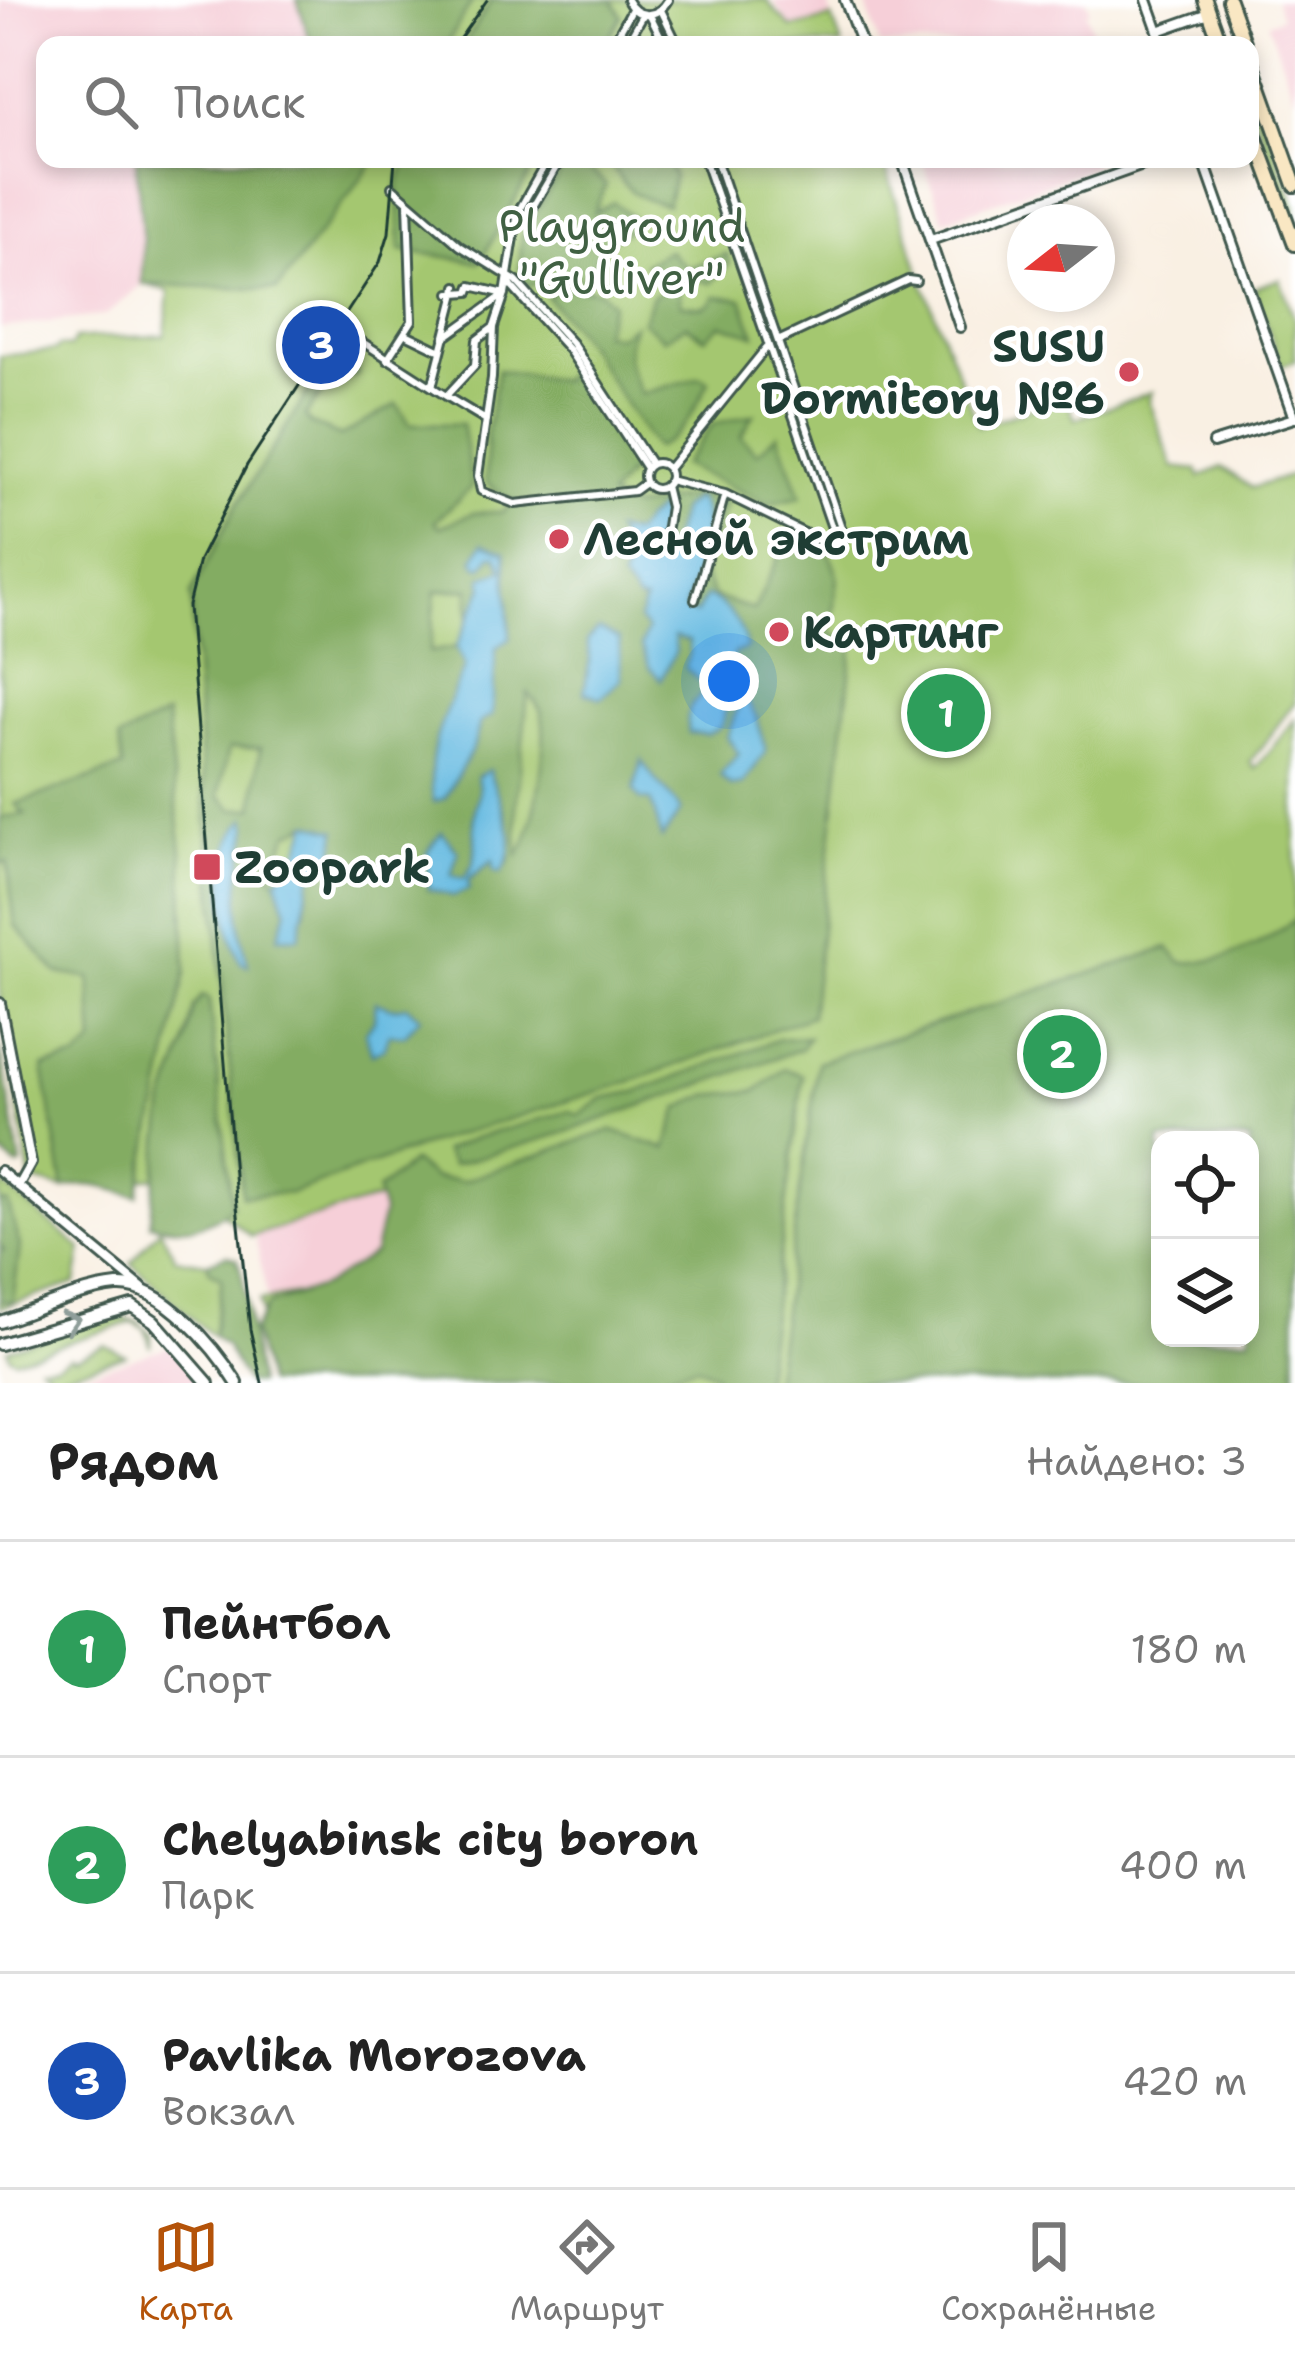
<!DOCTYPE html>
<html lang="ru">
<meta charset="utf-8">
<style>
body{margin:0;font-family:"Shantell Sans",sans-serif;background:#f2f2f2;color:#222}
.controls{position:absolute;right:36px;bottom:36px;display:grid;overflow:hidden;border-radius:24px;box-shadow:0 6px 18px #0003}
.controls button{width:108px;height:108px;display:grid;place-items:center;padding:0;border:0;border-bottom:3px solid #e0e0e0;background:#fff;color:#222;font:60px sans-serif}
.compass{position:absolute;left:1007px;top:204px;width:108px;height:108px;border-radius:50%;background:#fff;box-shadow:0 6px 18px #0003;rotate:253deg}
.you{position:absolute;left:729px;top:681px;width:42px;height:42px;margin:-30px;border:9px solid #fff;border-radius:50%;background:#1a73e8;box-shadow:0 0 0 18px #1a73e833}
.badge{display:grid;place-items:center;width:78px;height:78px;border-radius:50%;background:#b45309;color:#fff;font-size:39px;font-weight:700}
.pin{position:absolute;translate:-50% -50%;border:6px solid #fff;box-shadow:0 3px 12px #0006}
.list{margin:0;padding:0;list-style:none}
h2{display:flex;justify-content:space-between;align-items:center;height:156px;margin:0;padding:0 48px;font-size:51px}
h2 small{font-size:39px;font-weight:400;color:#767676}
.list li{display:grid;grid-template-columns:78px 1fr auto;gap:36px;align-items:center;box-sizing:border-box;height:216px;padding:0 48px;border-top:3px solid #e0e0e0}
.list b{display:block;font-size:45px;white-space:nowrap}
.list p{margin:0;font-size:39px;white-space:nowrap;color:#767676}
.list em{font-size:39px;font-style:normal;color:#767676}
.icon{flex:none;width:66px;height:66px;fill:none;stroke:currentColor;stroke-width:2;stroke-linecap:round;stroke-linejoin:round}
.map{position:relative;flex:none;width:1295px;height:1383px;overflow:hidden}
.search{position:absolute;background:#fff;box-shadow:0 6px 18px #0003;left:36px;right:36px;top:36px;height:132px;display:flex;align-items:center;gap:30px;box-sizing:border-box;padding:0 42px;border-radius:24px;color:#767676;font-size:45px}
.sheet{height:804px;background:#fff}
nav{display:flex;justify-content:space-around;align-items:center;box-sizing:border-box;height:168px;border-top:3px solid #e0e0e0;background:#fff;font-size:33px;color:#767676}
nav a{display:grid;justify-items:center;gap:6px}
nav .on{color:#b45309}
.map>svg:first-child{display:block}
</style>
<div class="map">
<svg width="1295" height="1383" viewBox="0 0 1295 1383">
<rect width="100%" height="100%" fill="#fff"/>
<filter id="ink" filterUnits="userSpaceOnUse"><feTurbulence type="fractalNoise" baseFrequency=".00833" numOctaves="2"/><feDisplacementMap in="SourceGraphic" scale="24" xChannelSelector="R" yChannelSelector="G"/><feConvolveMatrix kernelMatrix="1 2 1 2 8 2 1 2 1" color-interpolation-filters="sRGB"/></filter>
<filter id="wash" filterUnits="userSpaceOnUse"><feTurbulence type="fractalNoise" baseFrequency=".004" numOctaves="4" result="noise"/><feDisplacementMap in="SourceGraphic" scale="48" xChannelSelector="R" yChannelSelector="G"/><feGaussianBlur stdDeviation="2.7" result="paint"/><feColorMatrix in="noise" values="0 0 0 0 0 0 0 0 0 0 0 0 0 0 0 0 0 1.4 0 .05"/><feComposite in="paint" operator="in"/></filter>
<g filter="url(#wash)">
<rect width="100%" height="100%" fill="#f9f0e3"/>
<path fill="#f6cfd8" d="M 0,0 L 297,0 L 311,45 L 45,45 L 45,159 L 136,159 L 143,241 L 142,284 L 106,315 L 0,328 Z
M 773,0 L 827,0 L 832,18 L 791,28 Z
M 865,0 L 1086,0 L 1090,10 L 1086,12 L 1097,45 L 880,45 Z
M 1275,0 L 1295,0 L 1295,98 L 1268,23 L 1281,17 Z
M 922,159 L 1103,159 L 1092,163 L 1093,167 L 944,220 Z
M 377,1191 L 383,1212 L 374,1253 L 272,1323 L 250,1209 Z
M 171,1346 L 200,1383 L 55,1383 Z"/>
<path fill="#a4c770" stroke="#628252" stroke-width="3" fill-rule="evenodd" d="M 297,0 L 766,0 L 791,28 L 832,18 L 842,45 L 312,45 Z
M 1250,79 L 1295,205 L 1295,230 L 1250,104 Z
M 136,159 L 883,159 L 923,283 L 978,426 L 1066,396 L 1075,419 L 1152,392 L 1149,400 L 1173,467 L 1197,470 L 1200,477 L 1222,467 L 1252,488 L 1295,474 L 1295,702 L 1250,762 L 1255,769 L 1295,719 L 1295,1383 L 277,1383 L 259,1301 L 334,1287 L 388,1257 L 394,1194 L 251,1236 L 175,1176 L 69,1184 L 64,1189 L 31,1180 L 0,996 L 0,356 L 56,350 L 59,346 L 70,347 L 75,339 C 107,335 133,339 165,335 L 169,291 L 142,284 L 143,241 ZM 1160,1140 L 1250,1140 L 1250,1338 L 1160,1338 Z
M 1280,279 L 1295,321 L 1295,361 L 1281,366 L 1254,288 Z
M 0,1182 L 82,1249 L 76,1283 L 0,1308 Z
M 160,1228 L 175,1258 L 207,1263 L 210,1271 L 222,1279 L 213,1337 L 131,1263 Z
M 112,1316 L 137,1321 L 151,1334 L 151,1347 L 145,1329 L 133,1322 L 15,1359 L 9,1356 L 7,1349 Z
M 105,1345 L 125,1355 L 55,1377 L 40,1365 L 56,1364 L 70,1356 L 75,1358 Z"/>
<path fill="#83ac62" stroke="#51744b" stroke-width="3" fill-rule="evenodd" d="M 297,0 L 473,0 L 446,45 L 312,45 Z
M 492,0 L 612,0 L 622,16 L 605,45 L 463,45 Z
M 136,159 L 376,159 L 277,290 L 142,284 L 143,241 Z
M 407,159 L 538,159 L 480,262 L 400,250 L 398,184 Z
M 569,159 L 580,159 L 606,185 L 594,213 L 614,202 L 634,219 L 632,228 L 603,244 L 594,264 L 600,279 L 555,280 L 527,286 L 519,277 L 522,234 Z
M 607,159 L 666,159 L 674,176 L 667,205 C 634,199 624,187 607,159 Z
M 668,250 L 688,268 L 727,254 L 730,263 L 711,283 L 696,279 L 679,288 L 681,305 C 695,304 707,314 715,296 L 742,299 L 755,335 L 721,324 L 705,338 L 686,325 L 664,339 L 643,322 L 652,296 L 664,290 L 663,272 L 645,264 Z
M 561,287 L 598,290 L 612,303 L 603,333 L 618,336 L 634,325 C 622,353 628,367 641,394 L 700,377 L 709,381 C 695,408 685,435 655,448 L 579,334 L 547,297 Z
M 334,351 L 359,354 L 357,375 L 331,381 L 305,416 L 311,424 L 341,436 L 397,404 L 410,424 L 462,424 L 472,487 L 435,521 L 440,527 L 473,513 L 503,512 L 512,502 L 486,482 L 487,432 L 498,370 L 562,381 L 572,363 L 635,466 L 609,497 L 633,508 L 696,495 L 726,503 L 703,573 L 714,597 L 754,610 L 788,537 L 829,552 L 838,577 L 831,635 L 854,638 L 811,1016 L 629,1082 L 431,1143 L 292,1193 L 242,1196 L 201,759 L 191,594 L 234,510 ZM 662,508 L 658,546 L 670,549 L 708,526 L 685,609 L 696,614 L 734,653 L 724,678 L 730,703 L 690,654 L 689,641 L 673,637 L 622,580 L 629,557 L 617,531 L 635,534 L 646,518 ZM 505,552 L 510,638 L 496,648 L 491,716 L 480,722 L 473,748 L 445,798 L 451,698 L 465,666 L 456,647 L 430,652 L 436,591 L 469,589 L 469,618 L 485,587 L 503,570 L 498,555 L 491,555 ZM 528,693 C 532,698 541,708 542,716 C 548,744 535,834 518,855 L 516,806 ZM 229,748 L 260,748 L 254,808 L 233,809 L 219,795 ZM 643,762 C 651,780 670,792 681,811 L 663,837 ZM 478,777 C 505,796 514,830 509,862 L 494,859 L 468,881 L 429,889 L 457,852 L 450,876 L 464,878 C 481,860 474,840 474,819 C 475,802 482,797 478,777 ZM 309,823 L 333,857 L 310,879 L 305,912 L 287,910 L 277,880 L 271,874 L 289,833 Z
M 754,414 L 741,437 L 757,453 L 778,434 L 801,497 L 768,504 L 683,465 L 713,424 Z
M 166,715 L 182,852 L 186,972 L 138,1196 C 114,1191 86,1179 64,1189 L 43,1067 L 77,1059 L 94,1043 L 90,978 L 57,973 L 15,925 L 7,862 L 0,863 L 0,818 L 25,814 L 15,804 L 123,767 L 119,739 Z
M 1295,919 L 1295,1383 L 773,1383 L 818,1062 L 1168,948 L 1181,962 C 1219,966 1266,944 1295,919 ZM 1250,1140 L 1250,1338 L 1160,1338 L 1160,1140 Z
M 202,996 L 209,999 L 232,1206 C 206,1230 184,1231 150,1224 L 165,1101 L 185,1047 L 194,1007 Z
M 809,1037 L 801,1049 L 563,1133 L 452,1165 L 444,1151 L 474,1138 L 570,1111 L 579,1116 L 603,1098 L 636,1092 L 779,1039 Z
M 0,1046 L 21,1165 L 18,1167 L 0,1153 Z
M 785,1069 L 803,1075 L 763,1383 L 717,1383 L 715,1374 L 697,1366 L 666,1374 L 664,1383 L 266,1383 L 253,1331 L 268,1305 L 324,1286 L 374,1253 L 383,1212 L 377,1191 L 412,1162 L 434,1178 L 463,1181 L 611,1130 L 666,1149 L 679,1108 L 708,1095 L 756,1091 Z
M 0,1202 L 8,1203 L 20,1246 L 13,1302 L 0,1301 L 0,1253 L 4,1250 L 0,1245 Z
M 226,1255 L 237,1259 C 249,1293 250,1345 258,1383 L 246,1383 L 225,1346 L 213,1337 L 222,1279 L 210,1271 L 207,1263 Z"/>
<path fill="#65bae1" stroke="#427c8a" stroke-width="3" d="M 696,498 C 719,520 692,579 685,609 L 696,614 L 706,595 C 730,609 740,621 747,648 L 734,653 C 722,682 732,699 720,728 L 707,734 L 689,733 C 684,711 692,703 708,689 L 685,667 L 690,654 L 689,641 L 674,637 L 676,651 L 661,680 L 650,668 L 641,646 L 647,630 L 639,620 L 645,602 L 638,601 L 622,580 L 629,557 L 615,531 L 635,534 L 646,518 L 662,506 L 658,545 L 670,548 L 681,509 Z
M 483,543 L 505,552 L 510,639 L 496,648 L 492,716 L 480,722 L 473,748 L 445,798 L 434,802 C 423,753 446,710 465,666 L 456,647 L 484,587 L 482,578 L 503,570 L 497,555 L 491,555 L 483,567 L 478,566 L 474,559 Z
M 599,629 L 619,640 L 621,679 L 601,698 L 584,692 L 590,659 L 587,641 Z
M 743,695 L 757,718 L 766,751 L 743,784 L 731,786 L 720,775 L 739,754 L 727,737 Z
M 642,760 C 651,780 670,791 681,811 L 662,838 L 651,801 L 640,799 L 634,790 Z
M 489,770 C 498,804 525,840 501,873 L 494,870 L 493,860 L 468,880 L 469,889 L 453,896 L 429,889 L 427,852 L 442,832 L 458,852 L 451,875 L 464,878 C 481,860 474,840 474,818 C 475,801 482,797 477,777 Z
M 246,818 C 251,834 245,840 243,856 C 236,891 238,930 248,965 L 241,963 C 222,919 212,854 246,818 Z
M 309,823 L 337,830 L 334,857 L 310,879 L 299,937 L 278,937 L 287,910 L 277,880 L 298,853 Z
M 376,1002 L 393,1008 L 407,1006 L 420,1017 L 405,1035 L 389,1034 L 384,1048 L 372,1054 L 365,1032 L 374,1021 Z"/>
</g>
<g filter="url(#ink)">
<g fill="none" stroke-linecap="round" stroke-linejoin="round">
<g stroke="#40584e" stroke-width="12">
<path id="pedestrian" d="M 627,0 C 637,19 657,19 668,0
M 661,10 L 678,45
M 650,15 L 665,45
M 612,45 L 632,9
M 626,45 L 643,15
M 548,159 L 518,212 L 505,294 L 494,327 L 492,378 L 478,476 L 481,491 L 515,504 L 634,491 L 645,483
M 704,159 L 840,551
M 716,159 L 844,536 L 841,547
M 392,187 L 460,246 L 516,281 L 572,343 L 651,464
M 517,226 L 527,217 L 561,159
M 507,276 L 512,287 L 569,350 L 646,468
M 406,334 L 441,351
M 353,336 L 446,396 L 475,365 L 477,340 L 494,327
M 444,338 L 505,294 L 471,286 L 469,292 L 456,293 L 457,286
M 778,341 L 908,280 L 916,281
M 387,360 L 412,321 L 408,203
M 432,387 L 456,293 L 450,293
M 446,396 L 486,420
M644 476a13 13 0 1 1 26 0a13 13 0 1 1-26 0Z
M 668,469 L 766,348
M 669,480 L 725,494 L 837,549
M 665,539 L 670,507 L 665,486
M 695,600 L 725,494"/>
</g>
<g stroke="#40584e" stroke-width="14">
<path id="minor" d="M 845,0 L 862,45
M 1147,0 L 1163,45
M 1158,31 L 1209,13
M 902,159 L 960,327
M 1203,159 L 1294,418
M 931,240 L 1160,159
M 1213,443 L 1294,418
M 0,1003 L 31,1163 L 18,1186
M 0,1171 L 142,1288"/>
</g>
<g stroke="#40584e" stroke-width="16">
<path id="tertiary" d="M 0,1322 C 34,1311 83,1289 117,1286 C 162,1283 216,1349 237,1383
M 0,1344 L 132,1306 L 154,1321 L 208,1383"/>
</g>
<g stroke="#40584e" stroke-width="18">
<path id="secondary" d="M 1205,0 L 1221,45
M 1229,0 L 1245,45
M 1250,59 L 1295,185
M 1250,123 L 1295,244"/>
</g>
<use href="#pedestrian" stroke="#fff" stroke-width="6"/>
<use href="#minor" stroke="#fff" stroke-width="8"/>
<use href="#tertiary" stroke="#fff" stroke-width="10"/>
<use href="#secondary" stroke="#f9e7c3" stroke-width="12"/>
<path stroke="#1f3d34" stroke-width="3" d="M 455,45 L 487,0
M 262,1383 L 250,1329 L 235,1187 L 188,606 L 199,560 L 247,465 L 380,262 L 389,233 L 395,159"/>
</g>
<defs><path id="oneway-chevron" d="M-2-3.5L2.5 0L-2 3.5" fill="none" stroke-width="1.6" stroke-linecap="round" stroke-linejoin="round" transform="scale(3)"/></defs>
<use stroke="#8f9e9a" href="#oneway-chevron" transform="translate(71 1321) rotate(-17)"/>
</g>
<g fill="#d1495b" stroke="#fff" stroke-width="4.5">
<circle cx="1129" cy="372" r="12"/>
<circle cx="559" cy="539" r="12"/>
<circle cx="779" cy="632" r="12"/>
<rect x="192" y="852" width="30" height="30" rx="6"/>
</g>
<g text-anchor="middle" stroke-width="9" stroke-linejoin="round" paint-order="stroke">
<g font-size="45" fill="#406043" stroke="#fff">
<text x="622" y="242">Playground<tspan x="622" dy="52">"Gulliver"</tspan></text>
</g>
<g font-size="45" font-weight="bold" fill="#1f3d34" stroke="#fff" text-anchor="start">
<text x="1105" y="362" text-anchor="end">SUSU<tspan x="1105" dy="52">Dormitory №6</tspan></text>
<text x="583" y="555">Лесной экстрим</text>
<text x="803" y="648">Картинг</text>
<text x="234" y="883">Zoopark</text>
</g>
</g>
</svg>
<div class="controls">
<button><svg class="icon" aria-label="locate" viewBox="0 0 24 24"><circle cx="12" cy="12" r="6"/><path d="M12 2v4M12 18v4M2 12h4M18 12h4"/></svg></button>
<button><svg class="icon" aria-label="layers" viewBox="0 0 24 24"><path d="M12 4l9 5-9 5-9-5zM3 14l9 5 9-5"/></svg></button>
</div>
<svg class="compass" viewBox="-18 -18 36 36"><path d="M0-13l5 13h-10z" fill="#e53935"/><path d="M0 13l5-13h-10z" fill="#767676"/></svg>
<div class="you"></div>
<div class="pin badge" style="left:946px;top:713px;background:#2e9e5b">1</div>
<div class="pin badge" style="left:1062px;top:1054px;background:#2e9e5b">2</div>
<div class="pin badge" style="left:321px;top:345px;background:#1a4fb4">3</div>
<div class="search"><svg class="icon" aria-label="search" viewBox="0 0 24 24"><circle cx="10" cy="10" r="6"/><path d="M15 15l6 6"/></svg>Поиск</div>
</div>
<section class="sheet">
<h2>Рядом<small>Найдено: 3</small></h2>
<ul class="list">
<li><span class="badge" style="background:#2e9e5b">1</span><div><b>Пейнтбол</b><p>Спорт</p></div><em>180 m</em></li>
<li><span class="badge" style="background:#2e9e5b">2</span><div><b>Chelyabinsk city boron</b><p>Парк</p></div><em>400 m</em></li>
<li><span class="badge" style="background:#1a4fb4">3</span><div><b>Pavlika Morozova</b><p>Вокзал</p></div><em>420 m</em></li>
</ul>
</section>
<nav>
<a class="on"><svg class="icon" aria-label="map" viewBox="0 0 24 24"><path d="M3 6l6-2 6 2 6-2v14l-6 2-6-2-6 2zM9 4v14M15 6v14"/></svg>Карта</a>
<a><svg class="icon" aria-label="directions" viewBox="0 0 24 24"><path d="M12 3l9 9-9 9-9-9zM9 14v-3h6M13 9l2 2-2 2"/></svg>Маршрут</a>
<a><svg class="icon" aria-label="saved" viewBox="0 0 24 24"><path d="M7 4h10v16l-5-4-5 4z"/></svg>Сохранённые</a>
</nav>
